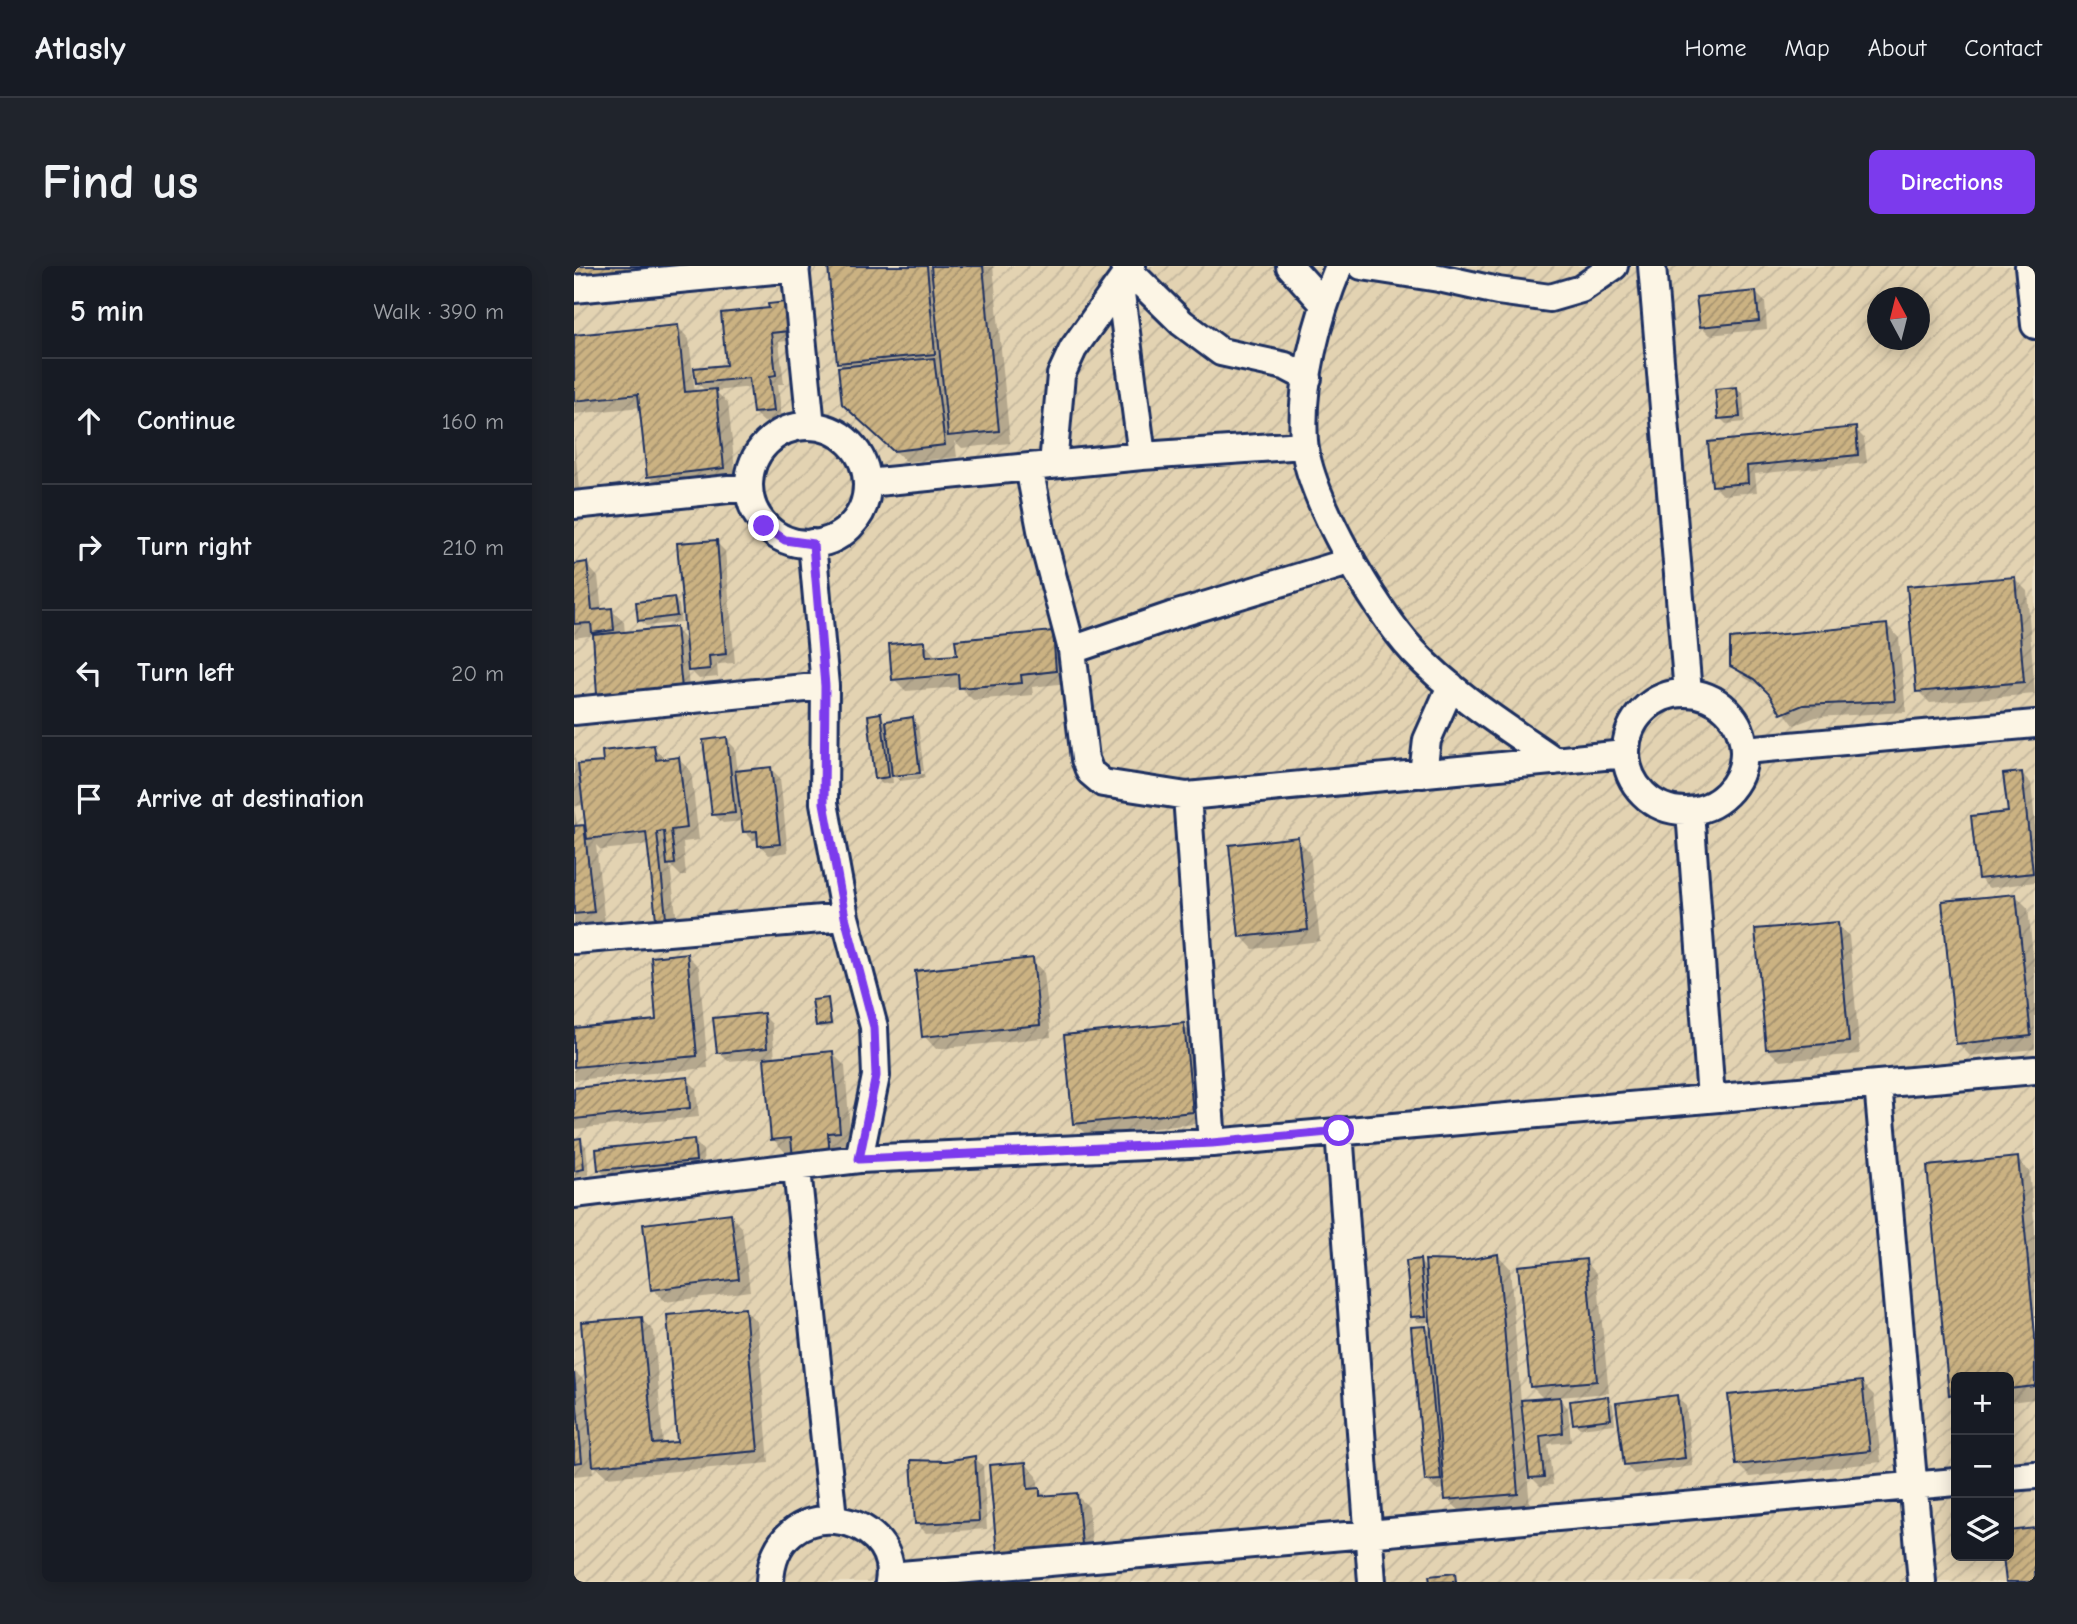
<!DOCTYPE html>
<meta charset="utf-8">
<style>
body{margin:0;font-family:"Comic Neue",sans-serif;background:#20242c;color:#f1f3f6}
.controls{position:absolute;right:21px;bottom:21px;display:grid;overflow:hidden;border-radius:10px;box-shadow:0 4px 18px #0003}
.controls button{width:63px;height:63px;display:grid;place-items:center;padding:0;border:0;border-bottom:2px solid #363941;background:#171b24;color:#f1f3f6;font:35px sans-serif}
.compass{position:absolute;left:1293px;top:21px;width:63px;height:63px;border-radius:50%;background:#171b24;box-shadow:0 4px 18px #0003;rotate:353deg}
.stop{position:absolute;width:21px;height:21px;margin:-16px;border:5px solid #7c3aed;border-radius:50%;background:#fff}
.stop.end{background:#7c3aed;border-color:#fff;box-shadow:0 2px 7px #0008}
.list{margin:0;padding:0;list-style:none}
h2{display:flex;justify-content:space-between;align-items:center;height:91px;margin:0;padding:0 28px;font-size:30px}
h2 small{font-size:23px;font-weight:400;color:#9ea1a6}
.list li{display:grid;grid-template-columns:46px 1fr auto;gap:21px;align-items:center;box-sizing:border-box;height:126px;padding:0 28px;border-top:2px solid #363941}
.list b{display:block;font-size:26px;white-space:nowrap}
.list em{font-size:23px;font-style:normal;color:#9ea1a6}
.icon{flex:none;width:38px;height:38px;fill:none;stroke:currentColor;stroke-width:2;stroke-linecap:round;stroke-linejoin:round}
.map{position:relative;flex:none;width:1461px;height:1316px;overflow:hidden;border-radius:10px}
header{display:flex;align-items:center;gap:42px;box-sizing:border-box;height:98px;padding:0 35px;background:#171b24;border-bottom:2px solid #363941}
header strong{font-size:33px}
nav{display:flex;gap:38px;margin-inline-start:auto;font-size:24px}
.intro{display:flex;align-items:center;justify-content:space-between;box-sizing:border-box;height:168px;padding:0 42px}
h1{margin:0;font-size:49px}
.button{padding:18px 32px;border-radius:10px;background:#7c3aed;color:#fff;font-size:24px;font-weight:700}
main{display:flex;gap:42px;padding:0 42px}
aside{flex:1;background:#171b24;border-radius:10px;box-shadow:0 4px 18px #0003}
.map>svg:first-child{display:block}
</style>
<header>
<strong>Atlasly</strong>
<nav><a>Home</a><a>Map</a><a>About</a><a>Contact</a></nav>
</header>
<div class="intro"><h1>Find us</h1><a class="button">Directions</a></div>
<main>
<aside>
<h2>5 min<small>Walk · 390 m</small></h2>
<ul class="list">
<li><svg class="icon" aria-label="ahead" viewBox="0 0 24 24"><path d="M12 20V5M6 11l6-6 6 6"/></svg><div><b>Continue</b></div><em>160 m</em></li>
<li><svg class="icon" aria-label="right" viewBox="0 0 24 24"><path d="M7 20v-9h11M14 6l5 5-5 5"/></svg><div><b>Turn right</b></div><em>210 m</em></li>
<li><svg class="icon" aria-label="left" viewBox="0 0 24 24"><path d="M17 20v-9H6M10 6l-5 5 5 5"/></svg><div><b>Turn left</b></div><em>20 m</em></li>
<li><svg class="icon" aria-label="arrive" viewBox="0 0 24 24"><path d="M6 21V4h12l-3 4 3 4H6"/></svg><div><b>Arrive at destination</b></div></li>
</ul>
</aside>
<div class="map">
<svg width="1461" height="1316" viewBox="0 0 1461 1316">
<defs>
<pattern id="industrial-furrows" width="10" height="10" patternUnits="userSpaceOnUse" patternTransform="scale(1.75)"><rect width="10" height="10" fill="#e3d3b2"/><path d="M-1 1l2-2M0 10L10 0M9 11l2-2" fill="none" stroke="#c2b59c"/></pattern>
<pattern id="building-hatch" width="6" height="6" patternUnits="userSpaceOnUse" patternTransform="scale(1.75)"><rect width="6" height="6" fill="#cbb282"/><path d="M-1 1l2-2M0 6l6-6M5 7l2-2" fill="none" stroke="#a4916e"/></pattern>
</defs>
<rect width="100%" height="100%" fill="#ede1c7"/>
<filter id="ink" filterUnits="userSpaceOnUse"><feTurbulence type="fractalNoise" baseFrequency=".0143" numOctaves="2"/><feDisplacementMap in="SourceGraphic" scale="14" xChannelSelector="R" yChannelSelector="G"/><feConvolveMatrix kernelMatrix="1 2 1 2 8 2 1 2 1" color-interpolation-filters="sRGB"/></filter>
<g filter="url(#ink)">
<path fill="url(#industrial-furrows)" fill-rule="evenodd" d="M 0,0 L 1461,0 L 1461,1316 L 0,1316 ZM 1304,32 L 1346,32 L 1346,74 L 1304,74 ZM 1382,1111 L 1435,1111 L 1435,1290 L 1382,1290 Z"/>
<path fill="#0003" d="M 256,0 L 419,0 L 436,177 L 388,182 L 381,175 L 383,191 L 333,196 L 282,150 L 271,102 L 265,96 Z
M 1181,26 L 1191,36 L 1193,63 L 1136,69 L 1127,60 Z
M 196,44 L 223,74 L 205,76 L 210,118 L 204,118 L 208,154 L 190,156 L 180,147 L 178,121 L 141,125 L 154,137 L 162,214 L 87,222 L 75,210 L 67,141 L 0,148 L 0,71 L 103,60 L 115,73 L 121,127 L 133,126 L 123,117 L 154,100 Z
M 1163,122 L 1169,128 L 1171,156 L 1152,158 L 1146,152 Z
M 1281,163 L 1290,172 L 1293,197 L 1181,208 L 1183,226 L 1149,229 L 1140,220 L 1136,177 Z
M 0,169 L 6,234 L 0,235 Z
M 142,276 L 151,285 L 161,397 L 143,398 L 144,411 L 125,413 L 113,401 L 116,432 L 34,437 L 25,428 L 20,369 L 0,372 L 0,300 L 12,298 L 24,311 L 28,345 L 37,344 L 50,356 L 51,368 L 101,363 L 113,375 Z
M 1440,312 L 1453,325 L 1461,428 L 1356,437 L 1344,425 Z
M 100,333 L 105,339 L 107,356 L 72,360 L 66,354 Z
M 1313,359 L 1325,372 L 1332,446 L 1242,451 L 1220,459 L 1194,425 L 1171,412 L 1158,399 Z
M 478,367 L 490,380 L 494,417 L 458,421 L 459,429 L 399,434 L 386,421 L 332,425 L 320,413 L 350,376 L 363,392 L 384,390 Z
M 306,449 L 312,456 L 338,453 L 344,459 L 350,505 L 323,508 L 323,512 L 350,508 L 351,512 L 326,515 L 318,508 L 319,517 L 308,518 L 303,512 Z
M 152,473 L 161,482 L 164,507 L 197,503 L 206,512 L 214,586 L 195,589 L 186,579 L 186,574 L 179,574 L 170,565 L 169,555 L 149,557 L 139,548 Z
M 79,481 L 92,494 L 104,493 L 117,505 L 125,574 L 109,576 L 112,610 L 107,610 L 96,599 L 104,664 L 96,665 L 83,652 L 75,579 L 27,584 L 22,579 L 31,658 L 3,661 L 0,671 L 0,542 L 4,562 L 9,561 L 14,567 L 11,539 L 0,540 L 0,489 L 3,500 L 31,497 Z
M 1448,508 L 1457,517 L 1461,557 L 1461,616 L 1415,622 L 1405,612 L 1435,548 Z
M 723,573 L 736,586 L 746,675 L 679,683 L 667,670 Z
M 1442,630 L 1454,642 L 1461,708 L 1461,783 L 1396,790 L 1384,777 Z
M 1263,658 L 1275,670 L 1286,788 L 1206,795 L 1193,783 Z
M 113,689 L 125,701 L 134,802 L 0,814 L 0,763 L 84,756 Z
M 458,694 L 470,707 L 477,771 L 362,783 L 350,770 Z
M 253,734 L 259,760 L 246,762 L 243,759 Z
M 189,749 L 198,758 L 201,792 L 258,787 L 271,800 L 277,878 L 265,879 L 268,902 L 220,885 L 211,886 L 199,873 L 192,792 L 154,795 L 144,786 Z
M 609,759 L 621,771 L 630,857 L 513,869 L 500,857 Z
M 113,813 L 122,822 L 125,851 L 0,863 L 0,824 Z
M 6,874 L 12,880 L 15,909 L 0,911 L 0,875 Z
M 120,875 L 129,884 L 130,903 L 34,912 L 25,903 Z
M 1443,893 L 1455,905 L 1461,963 L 1461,1133 L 1435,1136 L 1435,1111 L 1382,1111 L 1382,1134 L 1377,1128 Z
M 156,949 L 168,961 L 176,1025 L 91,1036 L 79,1023 Z
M 924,989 L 936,1002 L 947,1136 L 971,1134 L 958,1121 L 1011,995 L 1023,1008 L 1035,1127 L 984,1131 L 994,1142 L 997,1176 L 974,1178 L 979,1219 L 966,1220 L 953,1207 L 956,1240 L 886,1245 L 873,1233 L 872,1223 L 862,1224 L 853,1215 L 852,1061 L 859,1069 L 858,1055 L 845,1056 L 839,1051 L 845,995 L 854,1004 Z
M 171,1044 L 183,1056 L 195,1197 L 33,1211 L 18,1197 L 19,1208 L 0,1210 L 0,1105 L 14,1118 L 67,1053 L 80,1065 L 89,1179 L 105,1178 Z
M 1288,1117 L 1300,1129 L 1307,1196 L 1176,1211 L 1164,1199 Z
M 1102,1131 L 1112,1140 L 1119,1200 L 1060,1208 L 1051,1198 Z
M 1033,1132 L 1039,1138 L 1041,1158 L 1006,1162 L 1000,1157 Z
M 400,1191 L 409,1200 L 413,1263 L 352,1267 L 343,1258 L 372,1196 Z
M 451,1197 L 463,1210 L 465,1224 L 473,1232 L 502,1229 L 515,1241 L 519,1291 L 437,1299 L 425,1286 Z"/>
<path fill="url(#building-hatch)" stroke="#1b2f5e" stroke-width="2" d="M 0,0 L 80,0 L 80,3 L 0,11 Z
M 254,0 L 353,0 L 361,88 L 263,97 Z
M 357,0 L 409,0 L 425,165 L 374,170 Z
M 1182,25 L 1185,55 L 1126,61 L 1122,31 Z
M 212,36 L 215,65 L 197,67 L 202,109 L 196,110 L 200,145 L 179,147 L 175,112 L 122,117 L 120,102 L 152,99 L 147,47 L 195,42 L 194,38 Z
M 104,59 L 111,126 L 142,123 L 150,202 L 73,211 L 64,128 L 0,135 L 0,69 Z
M 360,92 L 371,179 L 319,185 L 268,138 L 264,101 Z
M 1163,121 L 1166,151 L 1144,153 L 1141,123 Z
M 1282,161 L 1284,189 L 1173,200 L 1174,217 L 1138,220 L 1134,176 Z
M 143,274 L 152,388 L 135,390 L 136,403 L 114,405 L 103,277 Z
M 13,296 L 18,344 L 38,342 L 40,364 L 18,367 L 17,357 L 0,358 L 0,298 Z
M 1441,311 L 1450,416 L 1342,426 L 1333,320 Z
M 100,331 L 103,350 L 64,355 L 62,336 Z
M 1313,358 L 1321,435 L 1229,439 L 1207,448 L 1195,428 L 1180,413 L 1156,400 L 1156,373 Z
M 102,361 L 108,423 L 23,428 L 19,369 Z
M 479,365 L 482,405 L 447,409 L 448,417 L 385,422 L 384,408 L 318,414 L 315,378 L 351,375 L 352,391 L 383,389 L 381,374 Z
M 307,447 L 315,511 L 301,513 L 294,449 Z
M 339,451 L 346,507 L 318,510 L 312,455 Z
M 153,471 L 161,547 L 138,549 L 129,474 Z
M 80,479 L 82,494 L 105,491 L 113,562 L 97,564 L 101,598 L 93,599 L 90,565 L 83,566 L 92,652 L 82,653 L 72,566 L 13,573 L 4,498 L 29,496 L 28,485 Z
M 197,501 L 206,578 L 184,580 L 183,565 L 169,566 L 161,505 Z
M 1448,506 L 1459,607 L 1404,613 L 1397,550 L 1434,546 L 1429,508 Z
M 10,559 L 20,646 L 0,648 L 0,560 Z
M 724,571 L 734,664 L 665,671 L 655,579 Z
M 1442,628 L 1457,770 L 1382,778 L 1368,635 Z
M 1264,656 L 1275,776 L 1192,783 L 1181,663 Z
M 113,687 L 123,790 L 0,801 L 0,762 L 82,754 L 77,691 Z
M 459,692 L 466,759 L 348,771 L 341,705 Z
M 254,732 L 257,758 L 242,760 L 238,734 Z
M 190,747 L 193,782 L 143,787 L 139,752 Z
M 610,757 L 619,846 L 499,858 L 490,769 Z
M 259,785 L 266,866 L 254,867 L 256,890 L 219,893 L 217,872 L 197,874 L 190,792 Z
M 114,811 L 116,842 L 0,853 L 0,822 Z
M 7,872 L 10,903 L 0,905 L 0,873 Z
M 120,873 L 122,895 L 24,904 L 22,883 Z
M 1444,891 L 1461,1069 L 1461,1120 L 1435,1123 L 1435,1111 L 1382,1111 L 1382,1128 L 1375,1129 L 1353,900 Z
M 157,947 L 165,1013 L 77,1024 L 69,958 Z
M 924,988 L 944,1228 L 871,1234 L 851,994 L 888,995 Z
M 846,993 L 852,1050 L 837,1051 L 832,995 Z
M 1012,993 L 1023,1115 L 956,1121 L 944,1000 Z
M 171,1042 L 184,1185 L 19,1200 L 7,1056 L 68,1051 L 79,1178 L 103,1176 L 93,1049 Z
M 852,1060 L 867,1214 L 851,1215 L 837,1061 Z
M 0,1107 L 8,1196 L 0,1197 Z
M 1288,1115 L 1296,1185 L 1162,1199 L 1154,1129 Z
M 1103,1129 L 1111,1192 L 1050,1199 L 1042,1137 Z
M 1034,1130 L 1037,1153 L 999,1158 L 996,1135 Z
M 986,1131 L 989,1167 L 966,1170 L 970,1211 L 955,1212 L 947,1134 Z
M 401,1190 L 405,1255 L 341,1258 L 337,1194 L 372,1195 Z
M 452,1196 L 454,1223 L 466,1222 L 466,1230 L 503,1227 L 508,1279 L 423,1287 L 415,1199 Z
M 1461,1262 L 1461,1316 L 1432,1316 L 1429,1290 L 1435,1290 L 1435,1265 Z
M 881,1307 L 882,1316 L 856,1316 L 855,1310 Z"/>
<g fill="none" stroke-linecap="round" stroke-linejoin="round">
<g stroke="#1b2f5e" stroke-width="32">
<path id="minor" d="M 221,0 L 237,160
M 550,0 L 608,57 L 647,86 L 711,100 L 734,112
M 716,0 L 750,38
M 765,0 C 743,53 726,117 730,175 C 734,230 801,344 839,385 C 880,429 932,461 981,495
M 788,0 L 865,12 L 924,25 L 976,32 L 1007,23 L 1040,0
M 1078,0 L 1114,427
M 1455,0 L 1461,59
M 546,20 L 568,190
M 0,23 L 222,2
M175 219a59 59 0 1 1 118 0a59 59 0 1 1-118 0Z
M 479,199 L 487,109 L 499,83 L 558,0
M 455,201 L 469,274 L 498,384 L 511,493 L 516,506 L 529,517 L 613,530 L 1051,488
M 293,217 L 568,190 L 730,179
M 0,239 L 174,221
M 238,277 L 251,420 L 250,537 L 271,651 L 300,761 L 302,810 L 285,893
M 498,384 L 597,350 L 778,295
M1052 486a59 59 0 1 1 118 0a59 59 0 1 1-118 0Z
M 0,445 L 251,420
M 1171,484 L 1461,458
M 849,508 L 853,474 L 877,420
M 613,530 L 638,877
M 1116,545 L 1137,832
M 0,674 L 271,651
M 1304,818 L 1348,1316
M 765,865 L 798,1316
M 223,903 L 259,1252
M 0,928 L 285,893 L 638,877 L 1461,804
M 1435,1211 L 1461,1209
M 316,1310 L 1382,1216
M 196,1316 C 200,1222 327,1245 315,1316"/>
</g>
<use href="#minor" stroke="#fcf5e5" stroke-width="26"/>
</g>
</g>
<g fill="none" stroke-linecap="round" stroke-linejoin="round" filter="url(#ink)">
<path stroke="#7c3aed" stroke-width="9" d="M 190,260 L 211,274 L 239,278 L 251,420 L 250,537 L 271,651 L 300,761 L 302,810 L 285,893 L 638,877 L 765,865"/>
</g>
</svg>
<div class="controls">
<button>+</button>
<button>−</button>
<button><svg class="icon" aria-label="layers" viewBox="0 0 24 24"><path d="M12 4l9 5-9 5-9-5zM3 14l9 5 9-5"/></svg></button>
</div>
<svg class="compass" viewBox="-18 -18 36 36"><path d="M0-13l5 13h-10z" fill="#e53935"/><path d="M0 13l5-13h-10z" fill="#9ea1a6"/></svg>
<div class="stop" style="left:765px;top:865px"></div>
<div class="stop end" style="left:190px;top:260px"></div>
</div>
</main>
